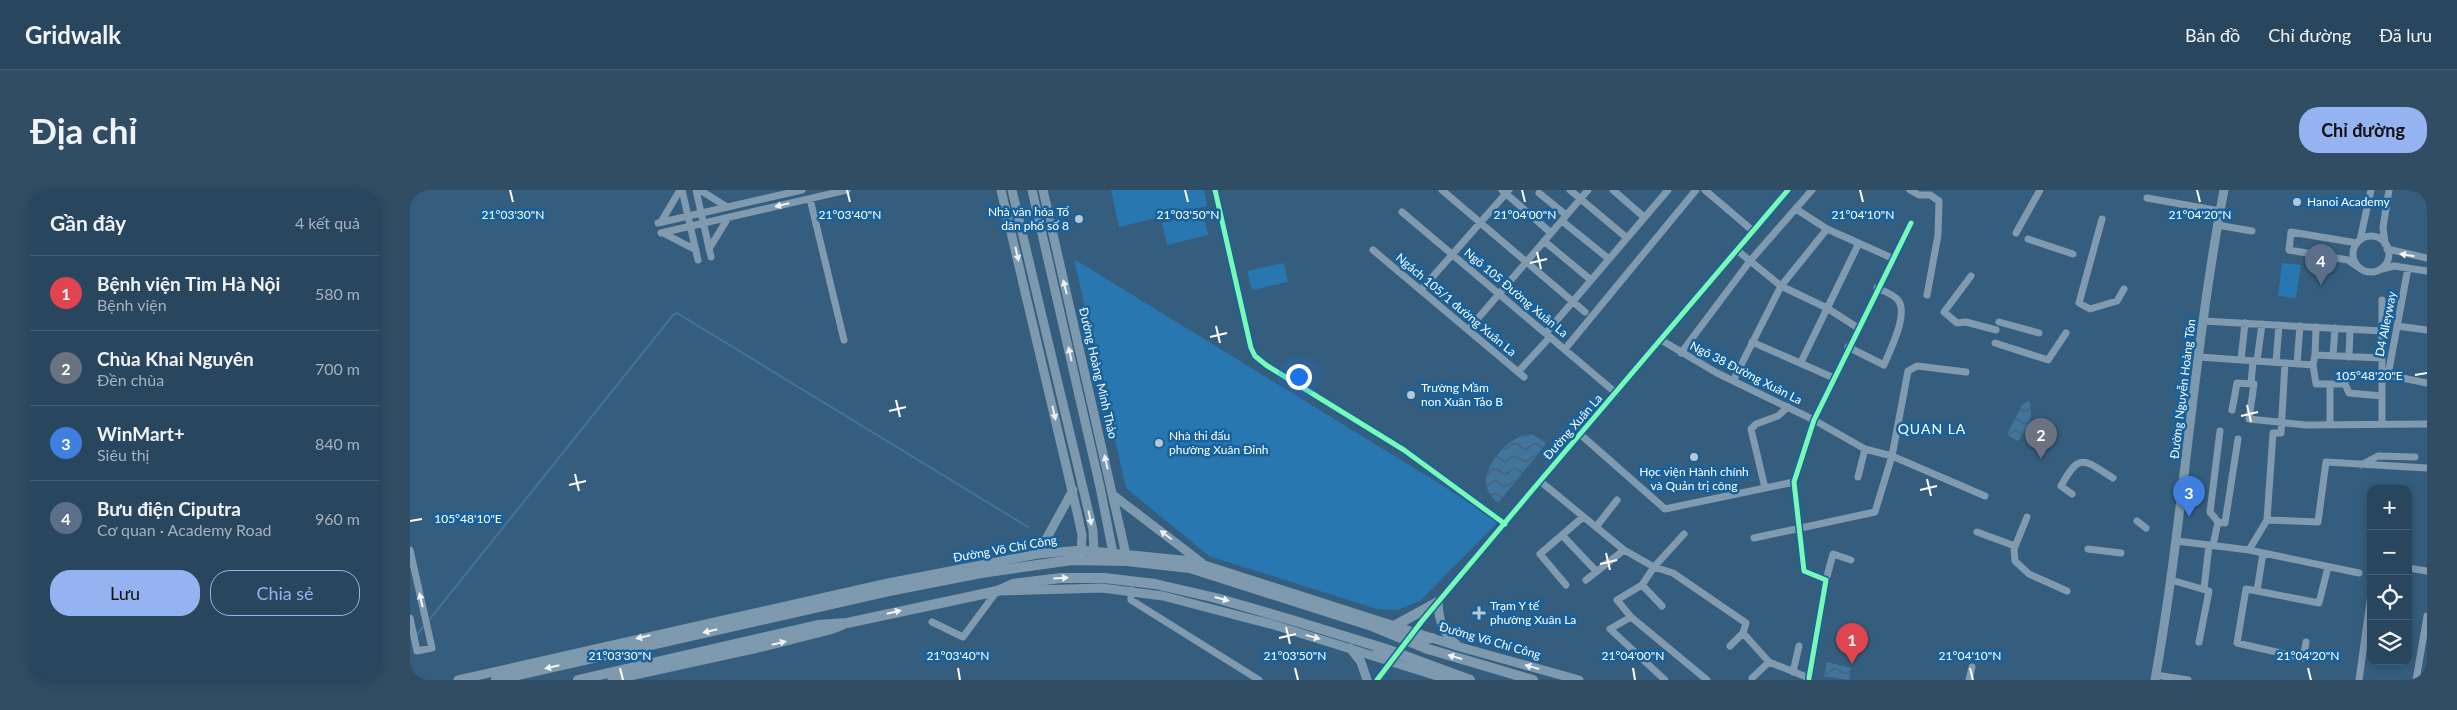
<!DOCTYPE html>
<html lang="vi">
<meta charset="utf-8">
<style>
body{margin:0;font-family:Lato,sans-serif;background:#304d64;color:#f1f3f6}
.controls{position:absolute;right:15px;bottom:15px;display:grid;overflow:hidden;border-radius:10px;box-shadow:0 2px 12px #0003}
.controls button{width:45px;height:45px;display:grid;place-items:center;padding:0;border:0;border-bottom:1px solid #445e73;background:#28465e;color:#f1f3f6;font:25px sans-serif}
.you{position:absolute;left:888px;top:186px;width:18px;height:18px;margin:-12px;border:4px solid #fff;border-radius:50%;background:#1a73e8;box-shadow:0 0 0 8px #1a73e833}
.badge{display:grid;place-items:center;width:32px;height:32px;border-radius:50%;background:#95b2f1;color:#fff;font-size:16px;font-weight:700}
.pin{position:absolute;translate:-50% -41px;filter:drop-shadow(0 1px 2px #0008)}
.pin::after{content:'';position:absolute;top:26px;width:18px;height:15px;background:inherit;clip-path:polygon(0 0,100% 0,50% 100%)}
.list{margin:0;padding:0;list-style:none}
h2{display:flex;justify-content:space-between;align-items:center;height:65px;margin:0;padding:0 20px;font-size:21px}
h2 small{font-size:16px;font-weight:400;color:#a5b1bc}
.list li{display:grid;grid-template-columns:32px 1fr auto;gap:15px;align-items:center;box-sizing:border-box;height:75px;padding:0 20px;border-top:1px solid #445e73}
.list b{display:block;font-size:19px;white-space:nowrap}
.list p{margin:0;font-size:16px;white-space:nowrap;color:#a5b1bc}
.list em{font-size:16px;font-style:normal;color:#a5b1bc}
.actions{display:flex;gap:10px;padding:15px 20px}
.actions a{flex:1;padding:11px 0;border:1px solid #95b2f1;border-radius:20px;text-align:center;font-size:18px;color:#95b2f1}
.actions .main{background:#95b2f1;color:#111}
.icon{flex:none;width:28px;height:28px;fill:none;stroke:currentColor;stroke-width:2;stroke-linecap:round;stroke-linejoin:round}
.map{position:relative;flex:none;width:2017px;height:490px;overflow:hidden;border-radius:20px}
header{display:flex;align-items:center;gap:30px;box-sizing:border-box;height:70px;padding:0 25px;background:#28465e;border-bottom:1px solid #445e73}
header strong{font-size:24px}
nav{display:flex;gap:28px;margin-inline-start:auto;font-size:18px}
.intro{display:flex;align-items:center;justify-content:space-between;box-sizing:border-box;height:120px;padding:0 30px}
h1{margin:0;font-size:35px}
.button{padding:12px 22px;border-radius:20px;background:#95b2f1;color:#111;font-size:18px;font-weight:700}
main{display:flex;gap:30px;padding:0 30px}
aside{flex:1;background:#28465e;border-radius:20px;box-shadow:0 2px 12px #0003}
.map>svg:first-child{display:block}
</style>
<header>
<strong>Gridwalk</strong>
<nav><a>Bản đồ</a><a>Chỉ đường</a><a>Đã lưu</a></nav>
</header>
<div class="intro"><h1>Địa chỉ</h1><a class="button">Chỉ đường</a></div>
<main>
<aside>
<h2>Gần đây<small>4 kết quả</small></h2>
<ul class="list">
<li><span class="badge" style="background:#e0444e">1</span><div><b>Bệnh viện Tim Hà Nội</b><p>Bệnh viện</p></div><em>580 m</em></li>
<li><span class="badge" style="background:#6b7280">2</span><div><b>Chùa Khai Nguyên</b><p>Đền chùa</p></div><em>700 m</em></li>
<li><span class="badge" style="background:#3f7fe0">3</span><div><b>WinMart+</b><p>Siêu thị</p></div><em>840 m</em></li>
<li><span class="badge" style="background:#5c6f8a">4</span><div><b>Bưu điện Ciputra</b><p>Cơ quan · Academy Road</p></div><em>960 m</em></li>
</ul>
<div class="actions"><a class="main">Lưu</a><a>Chia sẻ</a></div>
</aside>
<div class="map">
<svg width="2017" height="490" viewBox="0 0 2017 490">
<defs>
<pattern id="water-waves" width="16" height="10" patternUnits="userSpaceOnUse" patternTransform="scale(1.25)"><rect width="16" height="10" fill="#41759c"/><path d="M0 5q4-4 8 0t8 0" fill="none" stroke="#475e70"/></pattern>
</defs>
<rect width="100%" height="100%" fill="#355e7e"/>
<path fill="#2877b0" d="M 701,0 L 794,0 L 797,16 L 709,37 Z
M 793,23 L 798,45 L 757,55 L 752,33 Z
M 664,69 L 1030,294 L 1088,332 L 1010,411 L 987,420 L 967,419 L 799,366 L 716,298 Z
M 874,73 L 878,92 L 842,100 L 837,81 Z
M 1872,73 L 1891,75 L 1886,108 L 1868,106 Z"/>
<path fill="url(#water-waves)" d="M 1619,210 C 1625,227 1617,237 1608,251 L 1597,245 L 1612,215 Z
M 1121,244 L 1135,252 L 1135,255 L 1088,313 C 1082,308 1077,302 1076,293 C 1075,272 1101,245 1121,244 Z
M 1417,472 L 1441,478 L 1439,490 L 1414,486 Z"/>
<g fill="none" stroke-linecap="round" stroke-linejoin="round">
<path stroke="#41759c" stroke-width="2" d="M 19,430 L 263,125 L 267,123 L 618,337
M 6,446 L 14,436"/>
<path stroke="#809aaf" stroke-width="7" d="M 272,0 L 288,70
M 286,0 L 301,67
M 290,0 L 317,17
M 805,0 L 841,158 L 845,166 L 856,175 L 994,260 L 1095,334
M 1032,0 L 1175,122
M 1092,0 L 1141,43
M 1160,0 L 1217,48
M 1203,0 L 1234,27
M 1295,0 L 1343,41
M 1500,0 L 1509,5 L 1520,5
M 1129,3 L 1156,25
M 1737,8 L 1810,21
M 400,9 L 434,150
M 1386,19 L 1417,39 L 1482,68
M 992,22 L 1206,203
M 1692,29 L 1669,113 L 1680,119 L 1707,111 L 1714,99
M 1152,31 L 1199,69
M 251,32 L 270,0
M 248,33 L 392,0
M 1807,35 L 1842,41
M 251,43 L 437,0
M 253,43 L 286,60
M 1606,43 L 1630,0
M1943 64a18 18 0 1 1 36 0a18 18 0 1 1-36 0Z
M 1618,49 L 1663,64
M 1950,50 L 1961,0
M 1134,51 L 1181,90
M 1947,53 L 1881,42 L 1879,60 L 1938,70 L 1951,79
M 1975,54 L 1973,37 L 1979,0
M 299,59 L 318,28
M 1977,59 L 2017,68
M 963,60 L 1114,187
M 1328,61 L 1371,96 L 1417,118 L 1448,138
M 1998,78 L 1978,185 L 2017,193
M 1972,79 L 1984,76 L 2017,81
M 1561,86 L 1534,122 L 1547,133 L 1556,132 L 1586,140
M 1011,100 L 1099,0
M 1517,105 L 1528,45 L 1529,11 L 1520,5
M 1793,131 L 1972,141
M 1589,132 L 1629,143
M 1987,136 L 2017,140
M 1058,140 L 1178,0
M 1136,143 L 1258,0
M 1251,150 L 1307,183 L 1404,230 L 1455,259 L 1482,266 L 1575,306
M 1342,152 L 1424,188
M 1585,153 L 1638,170 L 1656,143
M 1438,157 L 1474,175 C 1480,160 1499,124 1488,110 C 1483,104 1474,101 1467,98
M 1155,159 L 1286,0
M 1271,163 L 1340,71 L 1402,0
M 1905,165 L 1906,137
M 1923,166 L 1925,138
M 1789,167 L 1903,175 L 1905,165 L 1972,168
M 1939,167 L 1940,139
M 1831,170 L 1835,133
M 1847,171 L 1852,134
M 1391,172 L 1449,53
M 1866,172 L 1869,135
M 1887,174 L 1890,136
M 1903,175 L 1906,194 L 1935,194 L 1939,203 L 1972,206
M 1108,182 L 1140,147
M 1323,191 L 1371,96 L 1417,39
M 1841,194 L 1843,171
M 1822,220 L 1827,193 L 1844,194 L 1839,229 L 1896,235 L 2017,234
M 1920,234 L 1920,194
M 1972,234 L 1972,110
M 1171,245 L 1255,319 L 1384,292
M 1951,275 L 1968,266 L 2005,267
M 1448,287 L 1455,259
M 1130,291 L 1214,360 L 1244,377 L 1263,383 L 1336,433 L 1333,443 L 1359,472 L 1399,488 L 1399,490
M 1355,298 L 1341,239 L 1346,234 L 1368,226 L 1378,217
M 1662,304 L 1651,296 C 1670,261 1674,270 1703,288
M 1617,327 L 1604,359 L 1605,371 L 1619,384 L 1657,401
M 1857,330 L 1908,332 L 1916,272 L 2017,278
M 1727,331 L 1736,338
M 1808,332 L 1800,322 L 1810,241
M 1186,337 L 1207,310
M 1567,342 L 1605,356
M 1152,345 L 1186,381
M 1344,348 L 1465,322 L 1482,266 L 1498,181 L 1507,176 L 1556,182
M 1767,351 L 1839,360 L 1857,330 L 1863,243 L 1871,243 L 1875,173
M 1803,355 L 1808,332 L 1815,333 L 1828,249
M 1678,359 L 1711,363
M 0,360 L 22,458 L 7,461 L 0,428
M 1839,360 L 1949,383
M 1853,363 L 1847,401 L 1909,413 L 1918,377
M 1998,378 L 2017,381
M 1176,390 L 1214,360
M 1416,390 L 1423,364 L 1441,370
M 1761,390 L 1799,401 L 1789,452
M 1156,395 L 1130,364 L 1173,327
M 1232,395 L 1252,416
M 1794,399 L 1799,355
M 721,400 L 721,410 L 849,490
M 1847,401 L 1836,399 L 1827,453 L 1893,468 L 1896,452
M 1221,427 L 1297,490
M 522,432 L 553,447 L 587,401
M 1320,456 L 1333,443
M 1383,482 L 1389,456
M 1746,485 L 1778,490
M 1342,488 L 1359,472
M 1399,488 L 1416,390 L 1394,381 L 1384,292 L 1404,230 L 1501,33
M 967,490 L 1012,431 L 1130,291 L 1378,0
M 1255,490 L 1200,439 L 1221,427 L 1207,410 L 1232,395 L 1244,377 L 1274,344
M 1559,490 L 1562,477
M 1949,490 L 1961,404
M 2006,490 L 2017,426"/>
<path stroke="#7d99ad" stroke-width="9" d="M 591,0 L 667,322 L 672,345 L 671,365
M 602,0 L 677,315 L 683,340 L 684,365
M 622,0 L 690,297 L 704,368
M 633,0 L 717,369
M 703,305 L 792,373
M 628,364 L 663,300
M 588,401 L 692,398 L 753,406 L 864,435 L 1040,490
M 1028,412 C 1029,431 1032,442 1046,454
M 940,458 L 951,472 L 957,490
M 48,490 L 478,393 L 628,364 L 671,360 L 782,371 L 1050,457 L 1169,490
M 202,490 L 348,458 L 420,440 L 433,435
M 1745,490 C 1774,327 1783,162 1814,0"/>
<path stroke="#7f9aae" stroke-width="10" d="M 975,441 L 1028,412
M 998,451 L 1022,448
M 965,465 L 983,464
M 86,490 L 479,401 L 571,383 L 662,370 L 717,371 L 780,378 L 962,436 L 1018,459 L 1123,490
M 168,490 L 408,435 L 437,433 L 587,401 L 603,394 L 651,388 L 694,388 L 745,394 L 806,408 L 885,431 L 976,459 L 1060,490"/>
<g stroke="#17629c" stroke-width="8">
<path id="cycleway" d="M 805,0 L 841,158 L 845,166 L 856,175 L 994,260 L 1095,334
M 1399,488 L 1416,390 L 1394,381 L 1384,292 L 1404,230 L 1501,33
M 967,490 L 1012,431 L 1130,291 L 1378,0"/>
</g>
<use href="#cycleway" stroke="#7af9b4" stroke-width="5"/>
</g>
<defs><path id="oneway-solid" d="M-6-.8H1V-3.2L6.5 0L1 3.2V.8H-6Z" transform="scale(1.25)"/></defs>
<g fill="#f2f5f7">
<use href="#oneway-solid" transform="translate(372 15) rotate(167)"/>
<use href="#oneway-solid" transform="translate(1997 65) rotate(-170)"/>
<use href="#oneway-solid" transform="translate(651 388) rotate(-4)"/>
<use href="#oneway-solid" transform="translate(812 409) rotate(15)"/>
<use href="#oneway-solid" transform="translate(11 410) rotate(-103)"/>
<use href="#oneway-solid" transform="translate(484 422) rotate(-13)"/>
<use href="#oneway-solid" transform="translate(300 441) rotate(167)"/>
<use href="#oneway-solid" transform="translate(1045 467) rotate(-164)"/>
<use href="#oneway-solid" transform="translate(142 477) rotate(167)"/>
</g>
<g fill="#ecf0f3">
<use href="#oneway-solid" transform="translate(607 64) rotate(77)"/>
<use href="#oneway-solid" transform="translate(655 97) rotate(-104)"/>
<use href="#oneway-solid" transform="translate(660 164) rotate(-103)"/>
<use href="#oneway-solid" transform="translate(644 223) rotate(77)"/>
<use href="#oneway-solid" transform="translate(696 272) rotate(-103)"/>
<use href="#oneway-solid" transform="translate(680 328) rotate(78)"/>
<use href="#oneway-solid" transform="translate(756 345) rotate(-143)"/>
<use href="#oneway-solid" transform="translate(233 447) rotate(167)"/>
<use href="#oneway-solid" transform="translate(903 447) rotate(16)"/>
<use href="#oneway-solid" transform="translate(369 453) rotate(-14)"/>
<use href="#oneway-solid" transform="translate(1122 477) rotate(-164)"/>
</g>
<path fill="none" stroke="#fff" stroke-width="2" d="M 100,0 L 103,12M 437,0 L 440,12M 775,0 L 778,12M 1112,0 L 1115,12M 1450,0 L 1453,12M 1787,0 L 1790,12M 1127,62 L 1131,79M 1120,73 L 1137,69M 806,136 L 810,153M 800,147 L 817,143M 2005,185 L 2017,183M 486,210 L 490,227M 1837,215 L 1841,232M 479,221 L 496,217M 1831,226 L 1848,222M 165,284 L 169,301M 1517,289 L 1521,306M 159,295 L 176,291M 1510,300 L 1527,296M 0,331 L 12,329M 1196,363 L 1200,380M 1190,374 L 1207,370M 876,437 L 880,454M 869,448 L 886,444M 210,478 L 213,490M 548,478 L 550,490M 885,478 L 888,490M 1223,478 L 1225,490M 1560,478 L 1563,490M 1898,478 L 1901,490"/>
<g fill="#b8c7d2" stroke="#17629c" stroke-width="2">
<circle cx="1887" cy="12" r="5"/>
<circle cx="669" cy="29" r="5"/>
<circle cx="1001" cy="205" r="5"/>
<circle cx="749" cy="253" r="5"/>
<circle cx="1284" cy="267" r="5"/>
<path d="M1066.5 415.5h5v5h5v5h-5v5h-5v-5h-5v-5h5z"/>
</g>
<g text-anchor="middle" stroke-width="5" stroke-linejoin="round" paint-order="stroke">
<g font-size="12" fill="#fff" stroke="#17629c" text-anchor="start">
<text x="1897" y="16">Hanoi Academy</text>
<text x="659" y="26" text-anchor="end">Nhà văn hóa Tổ<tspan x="659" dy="14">dân phố số 8</tspan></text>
<text x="1011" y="202">Trường Mầm<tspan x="1011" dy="14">non Xuân Tảo B</tspan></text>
<text x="759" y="250">Nhà thi đấu<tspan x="759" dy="14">phường Xuân Đỉnh</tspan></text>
<text x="1284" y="286" text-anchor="middle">Học viện Hành chính<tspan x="1284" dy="14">và Quản trị công</tspan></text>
<text x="1080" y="420">Trạm Y tế<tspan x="1080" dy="14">phường Xuân La</tspan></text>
</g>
<g font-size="12" fill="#fff" stroke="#17629c">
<text transform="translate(1106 103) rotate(40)" y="4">Ngõ 105 Đường Xuân La</text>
<text transform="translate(1046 115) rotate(40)" y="4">Ngách 105/1 đường Xuân La</text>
<text transform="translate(1976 134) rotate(-79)" y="4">D4 Alleyway</text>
<text transform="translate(688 183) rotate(77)" y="4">Đường Hoàng Minh Thảo</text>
<text transform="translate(1336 183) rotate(27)" y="4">Ngõ 38 Đường Xuân La</text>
<text transform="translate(1773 199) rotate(-83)" y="4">Đường Nguyễn Hoàng Tôn</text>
<text transform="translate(1163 237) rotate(-49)" y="4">Đường Xuân La</text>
<text transform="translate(595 359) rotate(-10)" y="4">Đường Võ Chí Công</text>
<text transform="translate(1080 451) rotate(16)" y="4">Đường Võ Chí Công</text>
</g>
<g font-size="14" letter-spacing="1" fill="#fff" stroke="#17629c">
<text x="1522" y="244">QUAN LA</text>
</g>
</g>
<g font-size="12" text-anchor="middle" fill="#fff" stroke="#17629c" stroke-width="5" stroke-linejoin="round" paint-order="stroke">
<text x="103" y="29">21°03'30"N</text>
<text x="440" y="29">21°03'40"N</text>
<text x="778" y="29">21°03'50"N</text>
<text x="1115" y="29">21°04'00"N</text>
<text x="1453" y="29">21°04'10"N</text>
<text x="1790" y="29">21°04'20"N</text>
<text x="1959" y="190">105°48'20"E</text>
<text x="58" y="333">105°48'10"E</text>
<text x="210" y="470">21°03'30"N</text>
<text x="548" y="470">21°03'40"N</text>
<text x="885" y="470">21°03'50"N</text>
<text x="1223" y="470">21°04'00"N</text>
<text x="1560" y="470">21°04'10"N</text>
<text x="1898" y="470">21°04'20"N</text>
</g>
</svg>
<div class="controls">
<button>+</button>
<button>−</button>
<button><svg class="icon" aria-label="locate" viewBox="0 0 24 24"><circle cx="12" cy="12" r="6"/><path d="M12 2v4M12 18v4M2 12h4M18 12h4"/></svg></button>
<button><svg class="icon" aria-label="layers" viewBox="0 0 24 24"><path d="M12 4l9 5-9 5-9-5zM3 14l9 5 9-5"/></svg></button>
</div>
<div class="you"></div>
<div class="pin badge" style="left:1442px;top:474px;background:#e0444e">1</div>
<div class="pin badge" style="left:1631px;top:269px;background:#6b7280">2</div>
<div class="pin badge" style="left:1779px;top:327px;background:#3f7fe0">3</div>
<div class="pin badge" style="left:1911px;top:95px;background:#5c6f8a">4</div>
</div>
</main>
